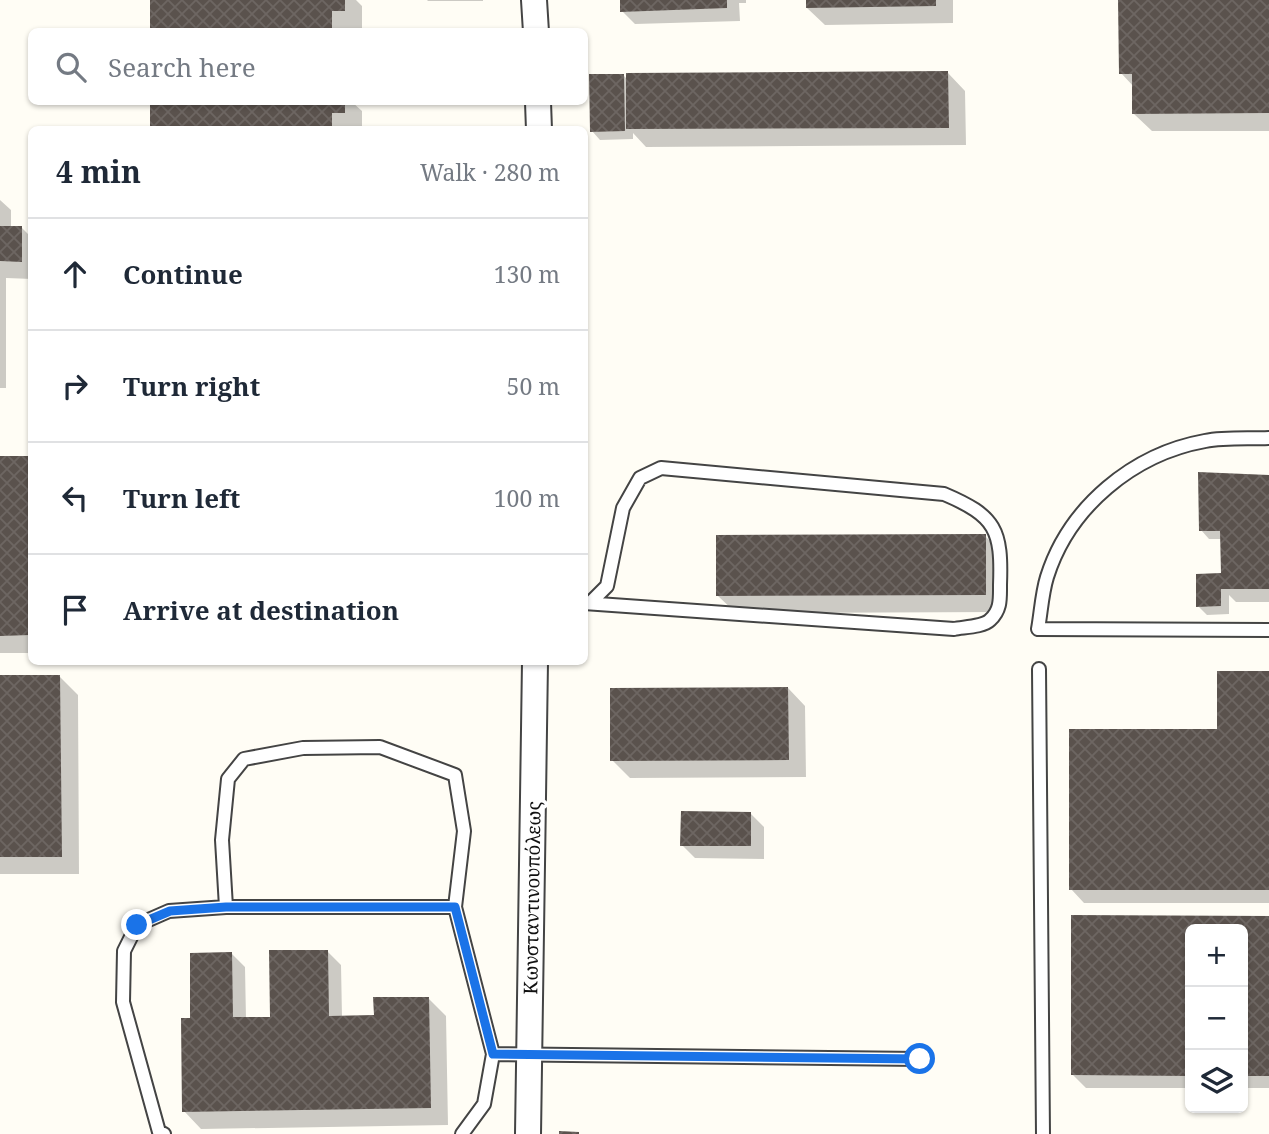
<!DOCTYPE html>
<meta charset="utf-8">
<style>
body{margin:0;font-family:"Noto Serif",serif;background:#f6f6f7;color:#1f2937}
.controls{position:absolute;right:21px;bottom:21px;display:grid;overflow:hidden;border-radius:10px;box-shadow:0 2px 5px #0004}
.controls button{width:63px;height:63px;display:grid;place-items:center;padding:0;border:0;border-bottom:2px solid #e0e1e3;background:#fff;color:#1f2937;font:35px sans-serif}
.stop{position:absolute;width:21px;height:21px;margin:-16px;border:5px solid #1a73e8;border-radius:50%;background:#fff}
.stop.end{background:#1a73e8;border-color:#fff;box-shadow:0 2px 7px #0008}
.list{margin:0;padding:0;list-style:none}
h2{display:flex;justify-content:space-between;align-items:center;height:91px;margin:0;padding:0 28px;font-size:30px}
h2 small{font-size:23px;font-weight:400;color:#747a83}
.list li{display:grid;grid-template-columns:46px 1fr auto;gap:21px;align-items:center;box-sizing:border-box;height:112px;padding:0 28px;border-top:2px solid #e0e1e3}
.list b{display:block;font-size:26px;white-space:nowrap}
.list em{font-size:23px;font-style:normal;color:#747a83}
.icon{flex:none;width:38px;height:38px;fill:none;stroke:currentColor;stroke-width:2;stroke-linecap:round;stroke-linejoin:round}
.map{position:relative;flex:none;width:1269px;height:1134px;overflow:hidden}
.search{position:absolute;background:#fff;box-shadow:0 2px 5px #0004;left:28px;top:28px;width:560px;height:77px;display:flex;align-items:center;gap:18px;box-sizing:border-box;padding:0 24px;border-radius:10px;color:#747a83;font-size:26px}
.panel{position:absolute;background:#fff;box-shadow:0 2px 5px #0004;left:28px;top:126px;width:560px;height:539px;border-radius:10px}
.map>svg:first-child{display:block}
</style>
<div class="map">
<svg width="1269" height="1134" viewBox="0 0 1269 1134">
<defs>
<pattern id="building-cross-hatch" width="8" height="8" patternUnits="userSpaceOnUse" patternTransform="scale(1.75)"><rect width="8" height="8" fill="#5a524d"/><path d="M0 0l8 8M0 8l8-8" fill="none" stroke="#6d6662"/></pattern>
</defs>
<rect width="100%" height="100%" fill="#fffdf5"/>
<path fill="#0003" d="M 152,0 L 356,0 L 362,6 L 362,28 L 349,28 L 349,32 L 152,32 Z
M 427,0 L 483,0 L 483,1 L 428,1 Z
M 622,0 L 746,0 L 746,3 L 739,3 L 740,21 L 635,24 L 622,11 Z
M 807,0 L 953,0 L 953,23 L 825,25 L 807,8 Z
M 1120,0 L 1269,0 L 1269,131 L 1152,131 L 1134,114 L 1134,87 L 1121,73 Z
M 948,73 L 965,91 L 966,145 L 646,147 L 633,133 L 633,139 L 600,140 L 592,131 L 623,75 L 628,80 Z
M 152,102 L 352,102 L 362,111 L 362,130 L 152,130 Z
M 0,200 L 11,210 L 11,227 L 21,227 L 32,238 L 32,279 L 6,278 L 6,388 L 0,388 Z
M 0,458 L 27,458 L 32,462 L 32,653 L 0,653 Z
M 1269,477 L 1269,602 L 1236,602 L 1229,595 L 1229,614 L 1207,615 L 1198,606 L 1223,578 L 1222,539 L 1209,539 L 1201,530 Z
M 985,536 L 1003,554 L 1003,612 L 736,613 L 718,596 Z
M 1269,673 L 1269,903 L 1084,903 L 1071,889 Z
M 0,677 L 60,677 L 78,695 L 79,874 L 0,874 Z
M 788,688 L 805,706 L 806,777 L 630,778 L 612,760 Z
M 751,814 L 764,827 L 764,859 L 695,858 L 682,845 Z
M 1073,917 L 1269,917 L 1269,1088 L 1243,1088 L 1243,929 L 1190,929 L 1190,1088 L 1086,1088 L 1073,1075 Z
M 327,951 L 341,965 L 342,1017 L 376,1017 L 428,998 L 446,1016 L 448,1125 L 201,1129 L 184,1111 L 192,1019 L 232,954 L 245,967 L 246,1019 L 272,1018 Z"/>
<path fill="url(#building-cross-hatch)" d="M 150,0 L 345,0 L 345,11 L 332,11 L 332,32 L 150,32 Z
M 620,0 L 727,0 L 727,8 L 620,12 Z
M 806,0 L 936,0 L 936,6 L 806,8 Z
M 1118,0 L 1269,0 L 1269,113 L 1132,114 L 1132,74 L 1119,74 Z
M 948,71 L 949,128 L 626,129 L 626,73 Z
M 589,74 L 624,74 L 625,131 L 590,132 Z
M 150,102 L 345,102 L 345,113 L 332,113 L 332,130 L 150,130 Z
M 0,226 L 22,226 L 22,262 L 0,261 Z
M 0,456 L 28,456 L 30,635 L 0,636 Z
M 1198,472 L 1269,475 L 1269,589 L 1221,589 L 1221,606 L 1196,607 L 1196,574 L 1221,573 L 1220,531 L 1199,531 Z
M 986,534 L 986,595 L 716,596 L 716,535 Z
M 1217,671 L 1269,671 L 1269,890 L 1069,890 L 1069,729 L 1217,729 Z
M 0,675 L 60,675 L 62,857 L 0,857 Z
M 788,687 L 789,760 L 610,761 L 610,688 Z
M 681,811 L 751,812 L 751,846 L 680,846 Z
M 1071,915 L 1269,916 L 1269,1076 L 1243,1076 L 1243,929 L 1190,929 L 1190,1076 L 1071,1075 Z
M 269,950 L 328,950 L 329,1016 L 374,1015 L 373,997 L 429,997 L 431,1108 L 182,1112 L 181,1018 L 190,1018 L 190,953 L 232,952 L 233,1017 L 270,1017 Z
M 559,1131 L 579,1132 L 579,1134 L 559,1134 Z"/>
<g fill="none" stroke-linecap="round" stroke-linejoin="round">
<g stroke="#444" stroke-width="16">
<path id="lane" d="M 1269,438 C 1248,439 1225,437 1205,441 C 1133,454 1069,507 1047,577 C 1042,593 1041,612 1038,629 L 1269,630
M 584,603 L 954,629 C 964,627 983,627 990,620 C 1001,610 1000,599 1000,585 C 1002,530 996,516 944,494 L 661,468 L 640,478 L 623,508 L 607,586 L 591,602
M 1039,669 L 1043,1134
M 226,907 L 222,840 L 228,779 L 244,759 L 303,748 L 380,747 L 455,775 L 464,831 L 455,907 L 493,1054 L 920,1059
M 164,1134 L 159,1132 L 123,1002 L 124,951 L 137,925 L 169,911 L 226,907 L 455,907
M 462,1134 L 484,1104 L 493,1054"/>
</g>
<g stroke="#444" stroke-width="28">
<path id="street" d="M 534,0 L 536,32
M 538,102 L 539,130
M 528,1134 L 535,662"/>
</g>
<use href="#lane" stroke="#fff" stroke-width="12"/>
<use href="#street" stroke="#fff" stroke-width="24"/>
</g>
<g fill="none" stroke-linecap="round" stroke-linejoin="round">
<path stroke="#1a73e8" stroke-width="9" d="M 137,925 L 170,911 L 226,907 L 455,907 L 493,1054 L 920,1059"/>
</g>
<g text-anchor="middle" stroke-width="7" stroke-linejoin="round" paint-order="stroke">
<g font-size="19" fill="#111" stroke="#fff">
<text transform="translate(532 898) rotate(-89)" y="7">Κωνσταντινουπόλεως</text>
</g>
</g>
</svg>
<div class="controls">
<button>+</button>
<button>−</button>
<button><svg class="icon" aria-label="layers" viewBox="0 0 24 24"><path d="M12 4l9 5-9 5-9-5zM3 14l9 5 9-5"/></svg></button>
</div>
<div class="stop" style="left:920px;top:1059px"></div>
<div class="stop end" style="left:137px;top:925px"></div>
<div class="search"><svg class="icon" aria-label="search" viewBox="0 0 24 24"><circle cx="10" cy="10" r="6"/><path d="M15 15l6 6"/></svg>Search here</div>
<section class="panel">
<h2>4 min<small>Walk · 280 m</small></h2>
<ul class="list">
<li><svg class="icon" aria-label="ahead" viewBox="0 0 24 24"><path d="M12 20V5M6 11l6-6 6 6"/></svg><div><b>Continue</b></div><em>130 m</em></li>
<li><svg class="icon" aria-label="right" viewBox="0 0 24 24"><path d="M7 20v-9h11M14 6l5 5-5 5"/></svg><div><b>Turn right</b></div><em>50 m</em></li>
<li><svg class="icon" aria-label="left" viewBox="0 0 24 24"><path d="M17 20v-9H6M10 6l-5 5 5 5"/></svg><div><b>Turn left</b></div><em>100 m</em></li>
<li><svg class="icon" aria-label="arrive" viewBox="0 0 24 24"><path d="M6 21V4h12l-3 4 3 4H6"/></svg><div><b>Arrive at destination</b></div></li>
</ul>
</section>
</div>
